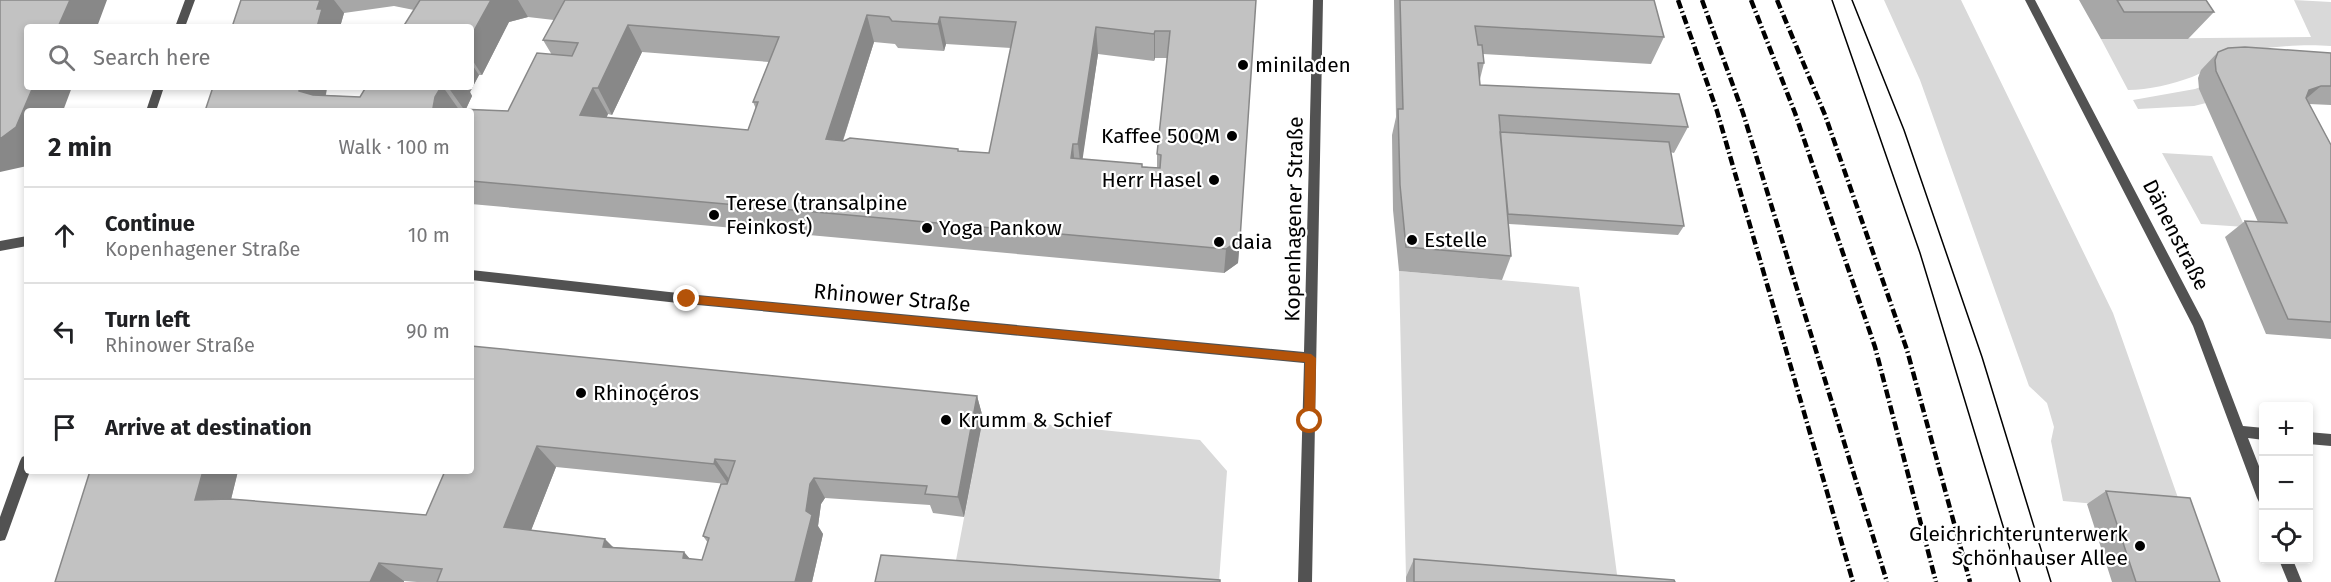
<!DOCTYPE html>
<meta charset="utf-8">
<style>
body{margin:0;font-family:"Fira Sans",sans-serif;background:#f2f2f2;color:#202124}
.controls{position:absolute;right:18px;bottom:18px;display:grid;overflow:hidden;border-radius:6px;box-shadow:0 3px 9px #0003}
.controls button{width:54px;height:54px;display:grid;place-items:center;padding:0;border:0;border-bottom:2px solid #e0e0e0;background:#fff;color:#202124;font:30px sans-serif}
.stop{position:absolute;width:18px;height:18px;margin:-14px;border:4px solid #b45309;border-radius:50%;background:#fff}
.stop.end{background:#b45309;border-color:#fff;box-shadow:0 2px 6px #0008}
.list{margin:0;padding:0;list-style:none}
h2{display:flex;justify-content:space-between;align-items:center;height:78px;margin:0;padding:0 24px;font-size:26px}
h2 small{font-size:20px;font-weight:400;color:#757577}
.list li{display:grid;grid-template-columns:39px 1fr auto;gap:18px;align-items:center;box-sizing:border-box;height:96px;padding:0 24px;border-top:2px solid #e0e0e0}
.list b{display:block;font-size:22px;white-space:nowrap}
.list p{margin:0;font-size:20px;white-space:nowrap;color:#757577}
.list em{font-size:20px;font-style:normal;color:#757577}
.icon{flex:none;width:33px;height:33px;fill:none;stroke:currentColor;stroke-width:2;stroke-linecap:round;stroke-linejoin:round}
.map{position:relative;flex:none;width:2331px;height:582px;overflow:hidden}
.search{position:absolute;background:#fff;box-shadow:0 3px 9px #0003;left:24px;top:24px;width:450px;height:66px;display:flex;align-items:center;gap:15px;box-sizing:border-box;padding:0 21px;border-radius:6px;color:#757577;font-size:22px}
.panel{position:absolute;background:#fff;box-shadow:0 3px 9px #0003;left:24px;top:108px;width:450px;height:366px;border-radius:6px}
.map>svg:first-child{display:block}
</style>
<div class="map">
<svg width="2331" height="582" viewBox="0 0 2331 582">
<rect width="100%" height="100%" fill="#fff"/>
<path fill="#d9d9d9" d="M 1884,0 L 1961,0 L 2113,313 L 2183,512 L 2063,501 L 2051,441 L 2054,427 L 2047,403 L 2029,386 L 1920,80 Z
M 2294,0 L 2331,2 L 2331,46 C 2301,44 2253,46 2225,59 C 2213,64 2203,73 2192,77 C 2173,84 2148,90 2128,90 L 2101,39 L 2311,37 Z
M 2220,80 L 2222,99 L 2194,106 L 2138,109 L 2133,100 L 2195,89 Z
M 2162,153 L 2212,156 L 2245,227 L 2201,224 Z
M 1399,271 L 1579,287 L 1618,582 L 1474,582 L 1406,577 Z
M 983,418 L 1200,440 L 1227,471 L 1219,582 L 1022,582 L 953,576 Z"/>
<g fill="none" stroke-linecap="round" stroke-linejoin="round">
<path fill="#525252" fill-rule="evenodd" d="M 1313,0 L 1323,0 L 1312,582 L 1298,582 L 1304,363 L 687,304 L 471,280 L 471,270 L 687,294 L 1304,352 Z
M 2025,0 L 2035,0 L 2203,321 L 2243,426 L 2264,428 L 2264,440 L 2248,438 L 2264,479 L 2264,504 L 2259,502 L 2257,498 L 2193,326 Z
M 27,236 L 27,246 L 0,251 L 0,241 Z
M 2308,432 L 2331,434 L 2331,446 L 2308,444 Z
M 2279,560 L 2293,560 L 2302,582 L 2288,582 Z"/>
<path fill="#525252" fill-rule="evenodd" d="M 185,0 L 195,0 L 185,27 L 175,27 Z
M 154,87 L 164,87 L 156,111 L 146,111 Z
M 27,455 L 27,471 L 30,471 L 7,535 L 5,540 L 0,541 L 0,517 L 20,461 L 22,457 Z"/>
<path stroke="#000" stroke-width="1.5" d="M 1832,0 L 1920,253 L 2020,582
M 1852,0 L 1904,130 L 1982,357 L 2051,582"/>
<path stroke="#000" stroke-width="4.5" stroke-dasharray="9 3 1.5 3" stroke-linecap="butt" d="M 1678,0 L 1717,111 L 1853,582
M 1702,0 L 1743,113 L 1887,582
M 1751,0 L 1795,113 L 1875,347 L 1936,582
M 1777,0 L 1825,115 L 1907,350 L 1970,582"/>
</g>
<path fill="#a7a7a7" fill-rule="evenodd" d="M 241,0 L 1256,0 L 1238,263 L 1224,273 L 471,204 L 471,111 L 205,111 L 327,87 L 326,95 L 360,97 L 366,87 L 471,87 L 471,27 L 414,10 L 394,6 L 344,13 L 340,27 L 232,27 ZM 528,17 L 554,20 L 543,40 L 552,55 L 508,111 L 466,109 L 472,96 L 470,92 L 479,75 L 482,75 L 509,22 ZM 874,42 L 895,44 L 898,48 L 944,51 L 946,44 L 1011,48 L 989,153 L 958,151 L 843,141 ZM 642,52 L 769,62 L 753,102 L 756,109 L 748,130 L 606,118 L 608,114 L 612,115 ZM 1098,54 L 1154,61 L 1155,58 L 1167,58 L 1157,154 L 1157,168 L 1082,159 Z
M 1394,0 L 1654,0 L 1664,37 L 1651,64 L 1483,54 L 1484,63 L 1480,79 L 1480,85 L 1688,127 L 1674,153 L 1670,152 L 1684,226 L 1678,235 L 1509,224 L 1511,256 L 1502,280 L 1399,271 L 1393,210 L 1392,135 L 1396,117 Z
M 2079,0 L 2206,0 L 2214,12 L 2188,39 L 2101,39 Z
M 2218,52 L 2331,53 L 2331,105 L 2309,104 L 2331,145 L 2331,339 L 2266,334 L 2225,237 L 2245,221 L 2258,222 L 2199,89 L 2198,78 L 2201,70 Z
M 471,346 L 977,396 L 983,418 L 964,517 L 933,513 L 930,505 L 825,498 L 821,504 L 818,526 L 823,534 L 812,582 L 417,582 L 404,581 L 404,582 L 55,582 L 238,471 L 231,499 L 426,515 L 471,471 ZM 556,467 L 727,484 L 703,536 L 708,543 L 702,560 L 690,559 L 684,552 L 614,547 L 531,530 Z
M 2106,491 L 2220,582 L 2112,582 L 2087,504 Z
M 1414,559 L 1675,582 L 1406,582 L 1406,577 Z"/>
<path fill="#888" d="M 70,0 L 107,0 L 97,27 L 58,27 Z
M 320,0 L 334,0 L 344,13 L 340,27 L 317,27 L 317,9 Z
M 491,0 L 518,0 L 528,17 L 509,22 L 482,75 L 471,58 L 471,36 Z
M 867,15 L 874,42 L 835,165 L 826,139 Z
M 940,17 L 946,44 L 944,51 L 938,24 Z
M 628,25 L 642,52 L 612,115 L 598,88 Z
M 1096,27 L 1098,54 L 1081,170 L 1078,144 Z
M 1155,31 L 1155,58 L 1154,61 L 1154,34 Z
M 471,63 L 479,75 L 470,92 L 472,96 L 465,111 L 448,87 L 471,87 Z
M 2321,86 L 2301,103 L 2309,90 Z
M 33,87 L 72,87 L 63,111 L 27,111 L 27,166 L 0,172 L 0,139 Z
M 300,87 L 327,87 L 323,111 L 299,91 Z
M 441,87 L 443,87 L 460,111 L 433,108 L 435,97 Z
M 593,88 L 608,114 L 596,141 L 580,115 Z
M 1073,144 L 1075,170 L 1071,158 Z
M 1240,239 L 1238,263 L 1224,273 L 1226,249 Z
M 977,396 L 983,418 L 964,517 L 958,497 Z
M 537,446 L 556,467 L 525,546 L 504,527 Z
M 715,459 L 729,479 L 728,484 L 714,464 Z
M 203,471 L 238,471 L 226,520 L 195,500 Z
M 814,478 L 825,498 L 821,504 L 818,526 L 823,534 L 812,582 L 795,582 L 810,484 Z
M 605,539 L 623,557 L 603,547 Z
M 684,552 L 700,571 L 683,558 Z
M 379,563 L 404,581 L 404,582 L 370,582 Z"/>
<path fill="#c2c2c2" stroke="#888" stroke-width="1.5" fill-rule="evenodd" d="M 0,0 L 70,0 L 58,27 L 27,27 L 27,87 L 33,87 L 16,127 L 0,139 Z
M 241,0 L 320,0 L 317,9 L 322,9 L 317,27 L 232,27 Z
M 420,0 L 491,0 L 471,36 L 471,27 L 403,27 Z
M 565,0 L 1256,0 L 1240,239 L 1226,249 L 471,181 L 471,111 L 205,111 L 213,87 L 300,87 L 299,91 L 313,95 L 360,97 L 366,87 L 441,87 L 435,97 L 433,108 L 508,111 L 537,53 L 572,56 L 578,43 L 543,40 ZM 867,15 L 889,17 L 892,21 L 938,24 L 940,17 L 1016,22 L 989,153 L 958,151 L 958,149 L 850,138 L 844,141 L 826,139 ZM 628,25 L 779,37 L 753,102 L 758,102 L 748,130 L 580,115 L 593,88 L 598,88 ZM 1096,27 L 1154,34 L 1155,31 L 1170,31 L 1157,154 L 1161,155 L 1160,168 L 1142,167 L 1142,164 L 1071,158 L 1073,144 L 1078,144 Z
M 1400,0 L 1654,0 L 1664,37 L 1475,26 L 1478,45 L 1482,45 L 1484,63 L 1478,63 L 1480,85 L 1679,94 L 1688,127 L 1499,115 L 1511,256 L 1406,247 L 1400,185 L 1398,109 L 1403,109 Z
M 2117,0 L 2206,0 L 2214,12 L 2124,12 Z
M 2245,47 L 2331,53 L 2331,86 L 2321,86 L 2309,90 L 2306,98 L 2331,145 L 2331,322 L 2288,319 L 2245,221 L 2287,223 L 2216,71 L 2215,60 L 2218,52 L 2228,48 Z
M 1500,132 L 1669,142 L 1684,226 L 1508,214 Z
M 471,346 L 977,396 L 958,497 L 925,494 L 927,486 L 814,478 L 810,484 L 806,511 L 812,515 L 795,582 L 437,582 L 442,569 L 379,563 L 370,582 L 55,582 L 90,471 L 203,471 L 195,500 L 230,499 L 426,515 L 445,471 L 471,471 ZM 537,446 L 714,464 L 715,459 L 735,461 L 727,484 L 721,484 L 703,536 L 709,538 L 702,560 L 683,558 L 684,552 L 603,547 L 605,539 L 504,527 Z
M 2106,491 L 2190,498 L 2220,582 L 2136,582 Z
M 881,555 L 1220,580 L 1220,582 L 875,582 Z
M 1414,559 L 1674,580 L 1675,582 L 1414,582 Z"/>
<path fill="#b45309" d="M 687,295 L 1311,354 L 1316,358 L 1315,421 L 1310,426 L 1304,421 L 1305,362 L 687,303 L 682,299 Z"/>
<g fill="#000" stroke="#fff" stroke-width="2">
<circle cx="1243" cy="65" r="6"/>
<circle cx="1232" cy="136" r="6"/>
<circle cx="1214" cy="180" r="6"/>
<circle cx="714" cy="215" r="6"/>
<circle cx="927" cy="228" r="6"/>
<circle cx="1412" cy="240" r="6"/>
<circle cx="1219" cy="242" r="6"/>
<circle cx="581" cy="393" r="6"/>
<circle cx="946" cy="420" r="6"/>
<circle cx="2140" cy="546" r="6"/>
</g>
<g text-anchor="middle" stroke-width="4.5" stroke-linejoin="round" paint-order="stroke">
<g font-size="21" fill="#000" stroke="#fff" text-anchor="start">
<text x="1255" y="72">miniladen</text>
<text x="1220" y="143" text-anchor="end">Kaffee 50QM</text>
<text x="1202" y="187" text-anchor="end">Herr Hasel</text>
<text x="726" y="210">Terese (transalpine<tspan x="726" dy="24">Feinkost)</tspan></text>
<text x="939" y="235">Yoga Pankow</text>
<text x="1424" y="247">Estelle</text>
<text x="1231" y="249">daia</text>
<text x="593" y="400">Rhinoçéros</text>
<text x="958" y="427">Krumm &amp; Schief</text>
<text x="2128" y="541" text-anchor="end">Gleichrichterunterwerk<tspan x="2128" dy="24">Schönhauser Allee</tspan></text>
</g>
<g font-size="21" fill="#000" stroke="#fff">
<text transform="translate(1294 219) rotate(-89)" y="7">Kopenhagener Straße</text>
<text transform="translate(2176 235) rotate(63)" y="7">Dänenstraße</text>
<text transform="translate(892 298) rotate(5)" y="7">Rhinower Straße</text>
</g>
</g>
</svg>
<div class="controls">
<button>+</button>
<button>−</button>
<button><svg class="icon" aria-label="locate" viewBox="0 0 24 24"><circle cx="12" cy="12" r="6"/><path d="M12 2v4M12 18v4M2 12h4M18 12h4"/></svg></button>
</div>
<div class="stop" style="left:1310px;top:421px"></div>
<div class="stop end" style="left:687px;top:299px"></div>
<div class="search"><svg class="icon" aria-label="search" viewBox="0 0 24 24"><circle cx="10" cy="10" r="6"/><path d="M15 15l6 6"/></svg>Search here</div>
<section class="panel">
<h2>2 min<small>Walk · 100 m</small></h2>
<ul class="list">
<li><svg class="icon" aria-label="ahead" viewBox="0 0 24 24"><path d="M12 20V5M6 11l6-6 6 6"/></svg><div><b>Continue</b><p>Kopenhagener Straße</p></div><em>10 m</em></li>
<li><svg class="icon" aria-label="left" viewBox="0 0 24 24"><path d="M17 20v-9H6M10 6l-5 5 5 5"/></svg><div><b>Turn left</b><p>Rhinower Straße</p></div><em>90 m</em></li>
<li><svg class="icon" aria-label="arrive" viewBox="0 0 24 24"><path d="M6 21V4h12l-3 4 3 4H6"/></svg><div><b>Arrive at destination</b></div></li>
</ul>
</section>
</div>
